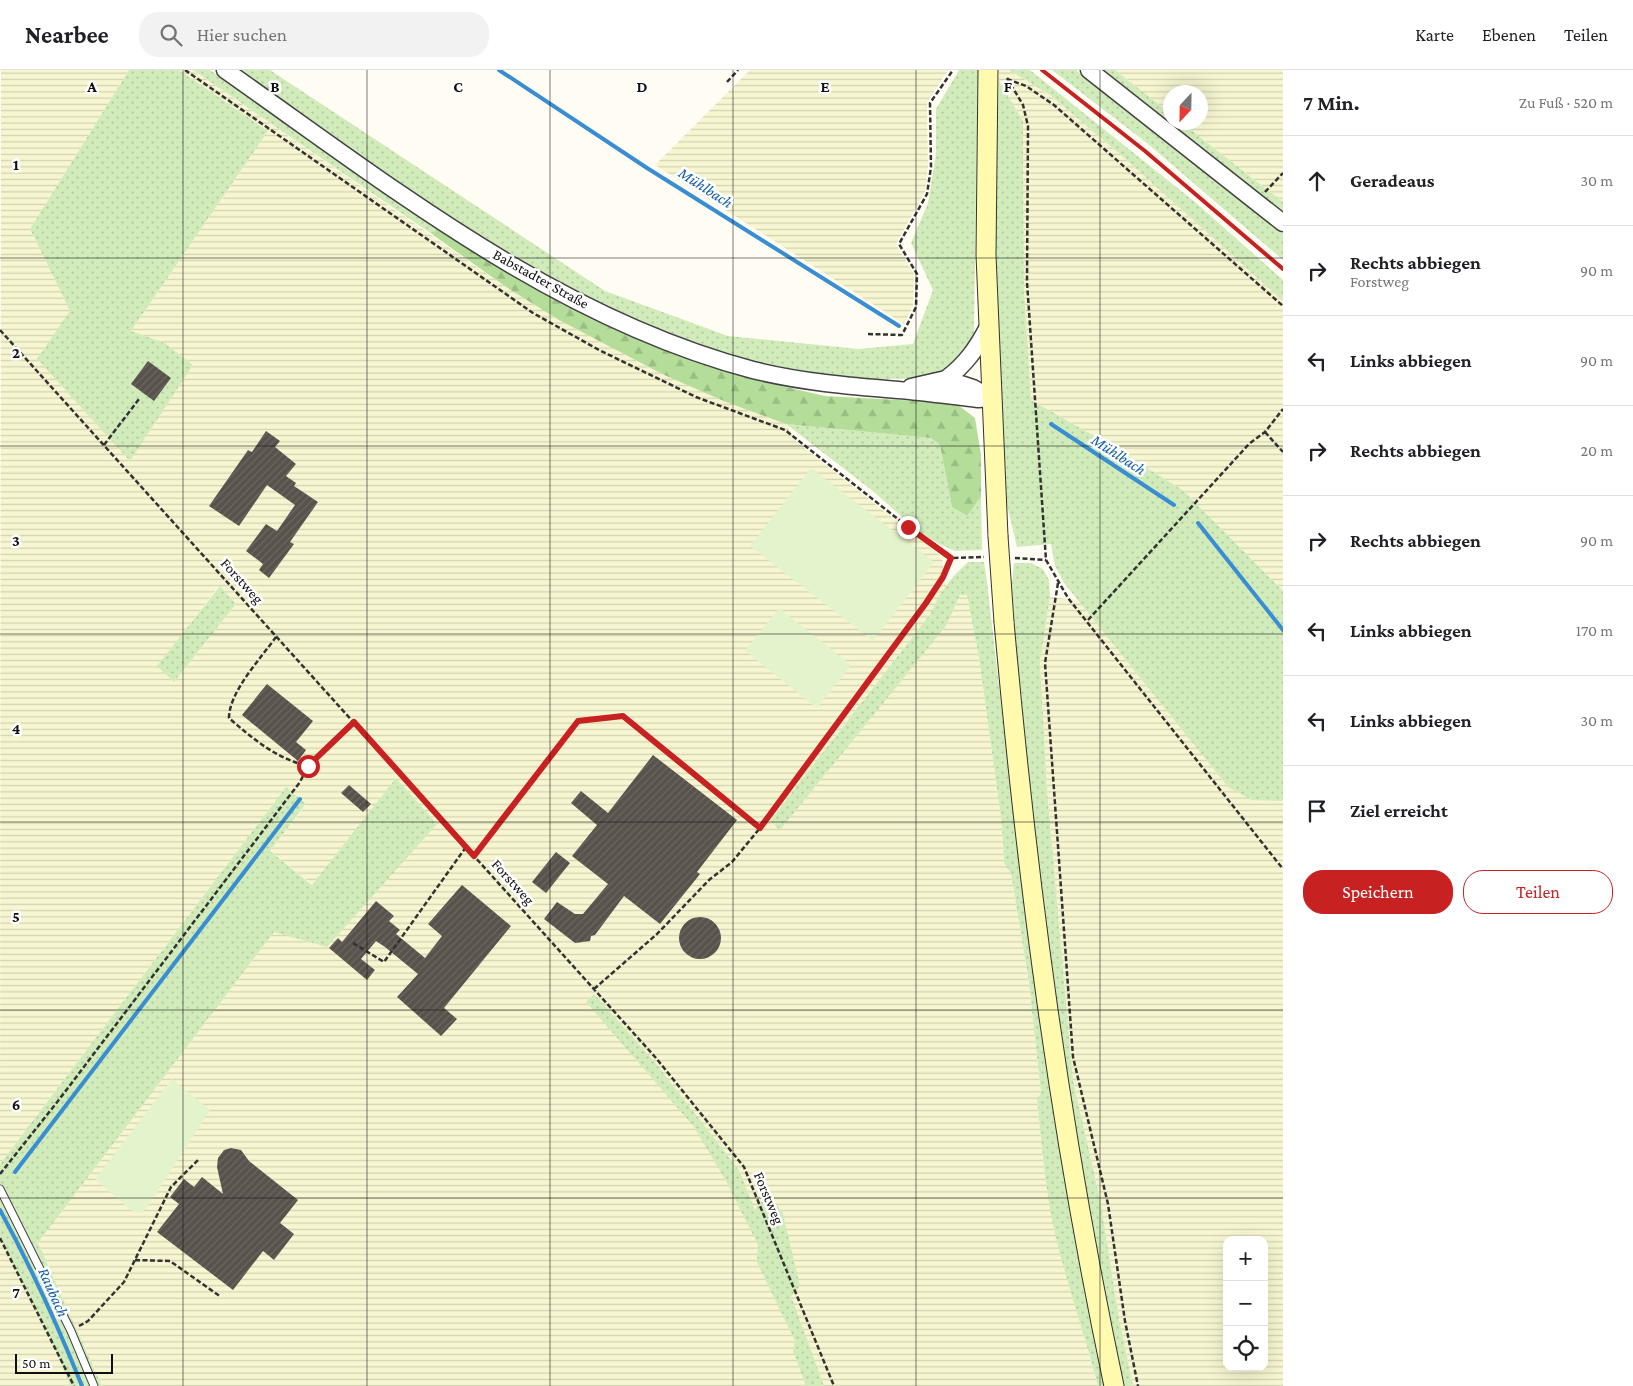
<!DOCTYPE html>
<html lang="de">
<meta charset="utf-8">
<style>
body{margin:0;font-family:"Crimson Pro",serif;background:#f2f2f2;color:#202124}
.controls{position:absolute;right:15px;bottom:15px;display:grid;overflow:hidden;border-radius:10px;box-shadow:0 5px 20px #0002}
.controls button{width:45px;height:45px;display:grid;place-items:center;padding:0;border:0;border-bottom:1px solid #e0e0e0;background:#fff;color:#202124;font:25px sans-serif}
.compass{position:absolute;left:1163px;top:15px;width:45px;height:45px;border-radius:50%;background:#fff;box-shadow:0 5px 20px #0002;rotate:202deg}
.scale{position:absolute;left:15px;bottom:12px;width:98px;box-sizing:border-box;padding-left:5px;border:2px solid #101010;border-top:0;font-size:14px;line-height:18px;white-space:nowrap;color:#101010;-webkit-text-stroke:4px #fff;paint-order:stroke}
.stop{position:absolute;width:15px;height:15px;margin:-11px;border:4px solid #c72221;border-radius:50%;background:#fff}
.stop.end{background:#c72221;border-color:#fff;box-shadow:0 1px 5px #0008}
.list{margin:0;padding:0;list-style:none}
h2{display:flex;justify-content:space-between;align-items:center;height:65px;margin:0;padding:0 20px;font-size:21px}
h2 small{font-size:16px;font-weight:400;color:#757577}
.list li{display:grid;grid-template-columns:32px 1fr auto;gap:15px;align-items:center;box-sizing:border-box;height:90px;padding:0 20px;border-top:1px solid #e0e0e0}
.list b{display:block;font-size:19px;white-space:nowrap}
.list p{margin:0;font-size:16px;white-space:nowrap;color:#757577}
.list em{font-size:16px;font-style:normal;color:#757577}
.actions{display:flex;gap:10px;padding:15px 20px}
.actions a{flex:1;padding:11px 0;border:1px solid #c72221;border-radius:20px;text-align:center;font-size:18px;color:#c72221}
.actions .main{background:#c72221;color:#fff}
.icon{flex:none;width:28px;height:28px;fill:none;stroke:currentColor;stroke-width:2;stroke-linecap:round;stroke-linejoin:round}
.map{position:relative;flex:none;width:1283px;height:1316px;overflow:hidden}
header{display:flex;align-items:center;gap:30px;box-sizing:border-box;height:70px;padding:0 25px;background:#fff;border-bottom:1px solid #e0e0e0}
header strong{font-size:24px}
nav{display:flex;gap:28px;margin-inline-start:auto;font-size:18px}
.search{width:350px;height:45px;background:#f2f2f2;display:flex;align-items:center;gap:12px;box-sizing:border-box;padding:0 18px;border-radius:20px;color:#757577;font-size:19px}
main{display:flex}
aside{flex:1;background:#fff}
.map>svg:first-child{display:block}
</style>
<header>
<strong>Nearbee</strong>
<div class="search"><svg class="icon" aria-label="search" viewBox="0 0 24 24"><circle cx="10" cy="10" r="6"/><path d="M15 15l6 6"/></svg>Hier suchen</div>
<nav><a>Karte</a><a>Ebenen</a><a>Teilen</a></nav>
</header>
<main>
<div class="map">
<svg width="1283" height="1316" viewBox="0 0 1283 1316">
<defs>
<pattern id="farmland-rules" width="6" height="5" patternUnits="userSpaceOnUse" patternTransform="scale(1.25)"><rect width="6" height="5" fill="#f7f6d1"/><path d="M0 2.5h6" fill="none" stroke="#d3d2b2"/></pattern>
<pattern id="grass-dots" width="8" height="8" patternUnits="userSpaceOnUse" patternTransform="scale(1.25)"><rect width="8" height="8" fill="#d1ecba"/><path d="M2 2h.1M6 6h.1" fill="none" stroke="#b2c99f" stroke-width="1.8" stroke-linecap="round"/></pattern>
<pattern id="forest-firs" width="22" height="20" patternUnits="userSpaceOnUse" patternTransform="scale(1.25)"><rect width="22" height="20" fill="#b4dd99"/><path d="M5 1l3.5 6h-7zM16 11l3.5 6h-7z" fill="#9abd83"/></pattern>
<pattern id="building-hatch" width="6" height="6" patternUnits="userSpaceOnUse" patternTransform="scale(1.25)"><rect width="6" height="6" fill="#59524c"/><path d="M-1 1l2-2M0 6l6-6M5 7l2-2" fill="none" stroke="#6c6661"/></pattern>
</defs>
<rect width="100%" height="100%" fill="#fffdf3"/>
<path fill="url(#farmland-rules)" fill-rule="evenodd" d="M 1,0 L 129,0 L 30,159 L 70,241 L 129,391 L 193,295 L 165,273 L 131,261 L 268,61 L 179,0 L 193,0 L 509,219 L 559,250 L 662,304 L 726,332 L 786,354 L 797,372 L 942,487 L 946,516 L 931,543 L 770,752 L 780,759 L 946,556 L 960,525 L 967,525 L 979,588 L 1002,755 L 1004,793 L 1011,803 L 1029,913 L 1041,1023 L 1037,1029 L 1043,1091 L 1059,1179 L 1098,1316 L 102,1316 L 38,1173 L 274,862 L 437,754 L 396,709 L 313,815 L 270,781 L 306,735 L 286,717 L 0,1094 ZM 219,516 L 236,534 L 174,612 L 158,596 Z
M 750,0 L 948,0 L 927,33 L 928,97 L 925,122 L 896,174 L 914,204 L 913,236 L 904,254 L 655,95 Z
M 999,0 L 1009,0 L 1050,25 L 1122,86 L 1283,231 L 1283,521 L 1184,421 L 1112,376 L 1031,330 L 1024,220 L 1023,51 L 999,11 Z
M 1115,0 L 1283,0 L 1283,132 L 1182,53 L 1200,52 L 1200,22 L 1170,22 L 1170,43 Z
M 1050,527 L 1078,530 L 1228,717 L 1281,731 L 1283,730 L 1283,1316 L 1133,1316 L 1119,1249 L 1101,1134 L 1073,1010 L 1047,720 L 1040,592 ZM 1227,1170 L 1264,1170 L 1264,1297 L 1227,1297 Z
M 0,1168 L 52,1271 L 70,1316 L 0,1316 Z"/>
<path fill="url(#grass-dots)" d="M 129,0 L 179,0 L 268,61 L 131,261 L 165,273 L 193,295 L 130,391 L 37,289 L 70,241 L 30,159 Z
M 193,0 L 210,0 L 437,156 L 433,165 Z
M 236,0 L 270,0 L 605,221 L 728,266 L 859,279 L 913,274 L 933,220 L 911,173 L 928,133 L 936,85 L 936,39 L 959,0 L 978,0 L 974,262 C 952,314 928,308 878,309 C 849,310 822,305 794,299 C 589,261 406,115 236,0 Z
M 1009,0 L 1030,0 L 1195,132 L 1283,210 L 1283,231 L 1122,86 L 1050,25 Z
M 1052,0 L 1076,0 L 1252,137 L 1283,164 L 1283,190 L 1148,74 Z
M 1101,0 L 1115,0 L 1170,43 L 1170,52 L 1182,53 L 1283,132 L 1283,145 Z
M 999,11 L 1023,51 L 1024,220 L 1031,330 L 1112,376 L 1184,421 L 1283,521 L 1283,730 L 1281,731 L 1252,730 L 1228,717 L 1064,513 L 1055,496 L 1051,474 L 1017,477 L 1007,435 L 999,267 L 995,139 Z
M 786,354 L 931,368 L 940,375 L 952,437 L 967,446 L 981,427 L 982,480 L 955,481 L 939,474 L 917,460 L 874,422 Z
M 968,492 L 984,492 L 987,512 C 1018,782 1048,1050 1106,1316 L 1098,1316 C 1086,1270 1071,1226 1059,1180 C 1046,1131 1042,1079 1037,1029 L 1041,1023 L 1029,913 L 1011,803 L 1004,793 L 1002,755 L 979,588 L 967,525 L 960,525 L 946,556 L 780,760 L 770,751 L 931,543 C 939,523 951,507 968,492 Z
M 1014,493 L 1031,493 L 1043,499 L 1049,510 L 1050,527 L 1040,592 L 1047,720 L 1073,1010 L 1101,1134 L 1119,1249 L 1133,1316 L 1123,1316 C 1094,1179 1069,1041 1049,903 C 1030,774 1020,644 1012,514 Z
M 220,516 L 236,534 L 174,612 L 157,596 Z
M 396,708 L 437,754 L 327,877 L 274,862 L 38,1173 L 102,1316 L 70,1316 L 52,1271 L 0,1168 L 0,1094 L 286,717 L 306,734 L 270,781 L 312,815 Z
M 594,924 L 653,990 L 739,1100 L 755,1140 L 768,1123 L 783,1144 L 800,1216 L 791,1226 L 824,1316 L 806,1316 L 793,1281 L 795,1271 L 757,1192 L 758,1175 L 726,1111 L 694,1057 L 586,932 Z"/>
<path fill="url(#forest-firs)" d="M 437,156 L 626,262 L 691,291 L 755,310 L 825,326 L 936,332 L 958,335 L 975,348 L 981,385 L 981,427 L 967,446 L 952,437 L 940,375 L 931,368 L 786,354 L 726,332 L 662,304 L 559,250 L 509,219 L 433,165 Z"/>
<path fill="#e3f3cc" d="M 811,398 L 934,492 L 873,571 L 750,476 Z
M 779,538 L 851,595 L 817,638 L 745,581 Z
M 172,1009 L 210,1040 L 146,1139 L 140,1143 L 133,1142 L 95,1109 Z"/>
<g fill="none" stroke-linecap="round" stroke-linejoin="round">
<path stroke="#398dd3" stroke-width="4" d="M 499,0 L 647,98 L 899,256
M 1051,354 L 1174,435
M 1198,453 L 1283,560
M 15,1102 L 300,729
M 0,1140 C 31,1197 58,1256 82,1316"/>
</g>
<path fill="url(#building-hatch)" d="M 148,291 L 171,308 L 154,331 L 131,314 Z
M 266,361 L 280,371 L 275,377 L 296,394 L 286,406 L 296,413 L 294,416 L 318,432 L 290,472 L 294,474 L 269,508 L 259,500 L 263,494 L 246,481 L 266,454 L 277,461 L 295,435 L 267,415 L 239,456 L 209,436 L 248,380 L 252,382 Z
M 267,614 L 313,651 L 296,672 L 306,680 L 298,691 L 242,645 Z
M 653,685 L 737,750 L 697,802 L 700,804 L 660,854 L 624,826 L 595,865 L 591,866 L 590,871 L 575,873 L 544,849 L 557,832 L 575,844 L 583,844 L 608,814 L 572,786 L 597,755 L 571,733 L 581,721 L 608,743 Z
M 349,715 L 371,734 L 363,742 L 341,723 Z
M 556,782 L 570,793 L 546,823 L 532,812 Z
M 462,815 L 511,856 L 444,938 L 457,949 L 441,966 L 397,927 L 418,904 L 385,877 L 376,871 L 361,889 L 375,900 L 367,910 L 329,878 L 338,868 L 342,872 L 376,831 L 394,846 L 389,851 L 400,860 L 396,864 L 425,888 L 442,866 L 428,854 Z
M679 868a21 21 0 1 1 42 0a21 21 0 1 1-42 0Z
M 231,1078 L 241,1080 L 249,1091 L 298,1130 L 280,1153 L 294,1164 L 274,1190 L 263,1181 L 233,1220 L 157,1162 L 179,1134 L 170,1127 L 184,1109 L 194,1117 L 202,1107 L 223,1124 L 217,1097 L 218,1088 L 224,1080 Z"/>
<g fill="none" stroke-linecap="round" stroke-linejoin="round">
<g stroke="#434343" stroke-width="9">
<path id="service" d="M 0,1119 L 71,1261 L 94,1316"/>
</g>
<g stroke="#434343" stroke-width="19">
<path id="tertiary" d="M 225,0 C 389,115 555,248 753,300 C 801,312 849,316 898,320 C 925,322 951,326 978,329 L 991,328
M 1089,0 L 1283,153
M 946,309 C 966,294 977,278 988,257
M 911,317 L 946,309 L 973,318 L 989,327"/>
</g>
<g stroke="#323232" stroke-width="21">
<path id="secondary" d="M 988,0 L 986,185 L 998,466
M 1004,552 C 1027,811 1060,1061 1114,1316"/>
</g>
<path stroke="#323232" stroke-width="2.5" stroke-dasharray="5 2.5" stroke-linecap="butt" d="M 185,0 L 533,243 L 599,280 L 696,327 L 785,360 L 908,457 L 951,488 L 984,487
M 1007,8 L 1023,35 L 1028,56 L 1027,212 L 1046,490 L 1068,528 L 1283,799
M 1007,9 L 1026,16 L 1054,35 L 1283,236
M 727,12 L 738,0
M 1265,122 L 1283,103
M 0,260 L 656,988 L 744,1097 L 834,1316
M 868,264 L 902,265 L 916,237 L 917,204 L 899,174 L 927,124 L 931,97 L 930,33 L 953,0
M 1265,362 L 1283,382
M 104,375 L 139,329
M 1015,488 L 1046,490
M 1058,513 L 1045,593 L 1073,987 L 1108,1134 L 1125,1251 L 1138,1316
M 1088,550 L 1249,374 L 1265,362 L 1283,339
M 276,567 C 261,588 229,622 229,648 C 253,669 277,689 308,696 L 354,652
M 474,786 L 578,651 L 623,646 L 760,758
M 353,873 L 384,892 L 466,777
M 594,919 L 657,864 L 709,810 L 732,792 L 760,758 L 926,533 L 943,507 L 951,488
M 0,1104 L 58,1031 L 300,712 L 308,696
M 0,1168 L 74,1316
M 135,1190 L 170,1191 L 221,1227
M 79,1256 L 88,1251 L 124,1212 L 171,1117 L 199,1089"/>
<use href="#service" stroke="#fff" stroke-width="7"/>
<use href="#tertiary" stroke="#fff" stroke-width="16"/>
<use href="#secondary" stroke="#fffaae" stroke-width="19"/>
<path stroke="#c72221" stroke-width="4" d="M 1042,0 L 1145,81 L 1283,199"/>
<g stroke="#323232" stroke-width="21" stroke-linecap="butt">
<path id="secondary-bridge" d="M 998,466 L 1004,552"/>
</g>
<use href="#secondary-bridge" stroke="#fffaae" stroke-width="19"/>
</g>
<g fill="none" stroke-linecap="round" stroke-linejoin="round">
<path stroke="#c72221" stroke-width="6" d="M 308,696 L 354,652 L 474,786 L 578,651 L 623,646 L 760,758 L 926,533 L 943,507 L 951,488 L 908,457"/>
</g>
<path fill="none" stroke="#101010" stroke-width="1" stroke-opacity="0.55" d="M 183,0 L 183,1316M 367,0 L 367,1316M 550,0 L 550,1316M 733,0 L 733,1316M 916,0 L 916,1316M 1100,0 L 1100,1316M 0,188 L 1283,188M 0,376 L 1283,376M 0,564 L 1283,564M 0,752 L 1283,752M 0,940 L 1283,940M 0,1128 L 1283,1128"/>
<g text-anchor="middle" stroke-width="5" stroke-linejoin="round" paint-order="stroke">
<g font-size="15" fill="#101010" stroke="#fff">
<text transform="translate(541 209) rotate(29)" y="5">Babstadter Straße</text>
<text transform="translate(242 511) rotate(48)" y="5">Forstweg</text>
<text transform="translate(513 812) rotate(48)" y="5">Forstweg</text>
<text transform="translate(769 1128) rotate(67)" y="5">Forstweg</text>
</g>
<g font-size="16" font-style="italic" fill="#135fa8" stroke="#fff">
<text transform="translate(706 117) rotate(33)" y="6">Mühlbach</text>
<text transform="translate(1119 384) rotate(33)" y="6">Mühlbach</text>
<text transform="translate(54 1222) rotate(66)" y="6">Raubach</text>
</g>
</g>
<g font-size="16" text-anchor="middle" font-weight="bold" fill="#101010" stroke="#fff" stroke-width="5" stroke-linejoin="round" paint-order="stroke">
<text x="92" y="22">A</text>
<text x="275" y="22">B</text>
<text x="458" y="22">C</text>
<text x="642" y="22">D</text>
<text x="825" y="22">E</text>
<text x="1008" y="22">F</text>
<text x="16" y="100">1</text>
<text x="16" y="288">2</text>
<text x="16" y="476">3</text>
<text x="16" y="664">4</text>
<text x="16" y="852">5</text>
<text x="16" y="1040">6</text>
<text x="16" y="1228">7</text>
</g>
</svg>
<div class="controls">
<button>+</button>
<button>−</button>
<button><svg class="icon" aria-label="locate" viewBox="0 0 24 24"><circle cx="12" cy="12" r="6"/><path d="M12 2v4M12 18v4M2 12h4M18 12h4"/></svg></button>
</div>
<svg class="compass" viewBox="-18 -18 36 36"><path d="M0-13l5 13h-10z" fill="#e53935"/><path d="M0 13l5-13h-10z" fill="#757577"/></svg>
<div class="scale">50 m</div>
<div class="stop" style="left:308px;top:696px"></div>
<div class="stop end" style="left:908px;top:457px"></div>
</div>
<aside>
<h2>7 Min.<small>Zu Fuß · 520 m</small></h2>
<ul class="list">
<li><svg class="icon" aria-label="ahead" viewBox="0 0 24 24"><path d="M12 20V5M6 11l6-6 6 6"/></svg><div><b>Geradeaus</b></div><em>30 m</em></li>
<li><svg class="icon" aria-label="right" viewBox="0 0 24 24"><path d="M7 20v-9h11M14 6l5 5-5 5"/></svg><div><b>Rechts abbiegen</b><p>Forstweg</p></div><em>90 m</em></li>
<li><svg class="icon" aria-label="left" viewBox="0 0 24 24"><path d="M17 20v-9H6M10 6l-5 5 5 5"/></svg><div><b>Links abbiegen</b></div><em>90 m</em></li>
<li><svg class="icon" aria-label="right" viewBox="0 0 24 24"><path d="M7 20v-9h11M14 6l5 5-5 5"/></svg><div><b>Rechts abbiegen</b></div><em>20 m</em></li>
<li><svg class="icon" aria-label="right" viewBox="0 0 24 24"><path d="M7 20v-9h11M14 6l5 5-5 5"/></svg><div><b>Rechts abbiegen</b></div><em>90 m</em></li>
<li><svg class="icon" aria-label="left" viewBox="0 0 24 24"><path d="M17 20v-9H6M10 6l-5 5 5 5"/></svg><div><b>Links abbiegen</b></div><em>170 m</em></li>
<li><svg class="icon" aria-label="left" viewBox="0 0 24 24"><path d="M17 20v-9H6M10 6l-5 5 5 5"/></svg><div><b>Links abbiegen</b></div><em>30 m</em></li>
<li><svg class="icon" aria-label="arrive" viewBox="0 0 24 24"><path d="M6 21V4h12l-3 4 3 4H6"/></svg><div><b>Ziel erreicht</b></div></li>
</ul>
<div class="actions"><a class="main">Speichern</a><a>Teilen</a></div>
</aside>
</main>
